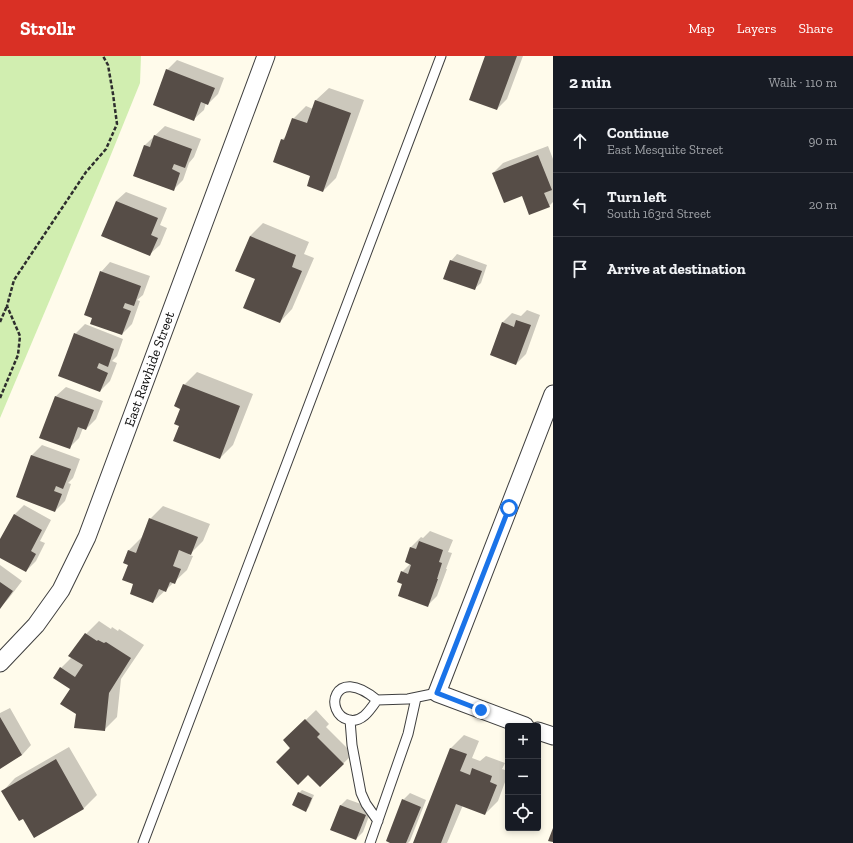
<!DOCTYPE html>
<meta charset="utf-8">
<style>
body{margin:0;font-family:"Zilla Slab",serif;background:#242831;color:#f1f3f6}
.controls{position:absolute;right:12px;bottom:12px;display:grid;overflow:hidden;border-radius:4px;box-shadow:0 2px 6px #0003}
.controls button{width:36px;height:36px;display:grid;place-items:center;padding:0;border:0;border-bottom:1px solid #363941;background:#171b24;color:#f1f3f6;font:20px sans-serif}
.stop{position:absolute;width:12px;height:12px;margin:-9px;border:3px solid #1a73e8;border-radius:50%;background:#fff}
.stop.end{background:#1a73e8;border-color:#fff;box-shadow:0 1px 4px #0008}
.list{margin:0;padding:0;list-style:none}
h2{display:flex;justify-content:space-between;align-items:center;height:52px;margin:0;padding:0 16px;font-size:17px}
h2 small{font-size:13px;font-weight:400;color:#9ea1a6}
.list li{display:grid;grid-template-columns:26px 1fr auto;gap:12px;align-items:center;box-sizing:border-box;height:64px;padding:0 16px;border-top:1px solid #363941}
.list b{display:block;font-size:15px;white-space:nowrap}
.list p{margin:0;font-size:13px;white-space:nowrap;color:#9ea1a6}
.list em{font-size:13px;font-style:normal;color:#9ea1a6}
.icon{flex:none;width:22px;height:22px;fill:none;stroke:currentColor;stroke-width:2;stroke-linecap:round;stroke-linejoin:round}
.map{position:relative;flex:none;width:553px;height:787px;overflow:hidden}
header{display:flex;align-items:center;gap:24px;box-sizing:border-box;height:56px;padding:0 20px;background:#d93025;color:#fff}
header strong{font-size:19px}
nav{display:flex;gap:22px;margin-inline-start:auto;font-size:14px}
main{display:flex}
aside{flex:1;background:#171b24}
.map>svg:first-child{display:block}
</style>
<header>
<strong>Strollr</strong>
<nav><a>Map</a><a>Layers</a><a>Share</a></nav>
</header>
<main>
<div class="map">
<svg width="553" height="787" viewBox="0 0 553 787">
<rect width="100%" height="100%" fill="#fffbeb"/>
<path fill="#d1eeb0" d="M 0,0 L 141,0 L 140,27 L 108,106 L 0,362 Z"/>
<path fill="#0003" d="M 486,0 L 523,0 L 507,43 L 497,53 Z
M 177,4 L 224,22 L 218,38 L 208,48 L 206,47 L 204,54 L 194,63 L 167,14 Z
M 329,32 L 364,44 L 336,122 L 323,135 L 312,119 L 282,84 L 288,78 L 293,63 L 306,50 L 313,53 L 316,44 Z
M 165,70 L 201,83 L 194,101 L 189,107 L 183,124 L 173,134 L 134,120 L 145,89 Z
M 548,90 L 553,103 L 553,146 L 549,150 L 522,139 L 493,117 L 503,107 Z
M 126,136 L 167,152 L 160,169 L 167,172 L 160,189 L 150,198 L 116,145 Z
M 263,167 L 309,186 L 304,198 L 314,202 L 292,253 L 280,266 L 250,180 Z
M 457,198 L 487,209 L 481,227 L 474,233 L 451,205 Z
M 110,206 L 150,220 L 143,239 L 137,244 L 140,245 L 132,268 L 122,278 L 101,216 Z
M 527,254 L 540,259 L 526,298 L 516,308 L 502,267 L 512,257 L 521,260 Z
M 85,268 L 123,283 L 117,300 L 112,305 L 117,307 L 110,325 L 100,335 L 75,278 Z
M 197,316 L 253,338 L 233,389 L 220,402 L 180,369 L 184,329 Z
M 66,331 L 103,345 L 96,363 L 86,373 L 83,372 L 79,382 L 69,392 L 56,340 Z
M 42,389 L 80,403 L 73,422 L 68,427 L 71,428 L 65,445 L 55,455 L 17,441 L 32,399 Z
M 24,449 L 51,464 L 40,485 L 45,487 L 36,505 L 26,515 L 0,500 L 0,485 L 14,459 Z
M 163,450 L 210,468 L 203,485 L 189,499 L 193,500 L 187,514 L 153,546 L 135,528 L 129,509 L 124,507 L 129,494 L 142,481 L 150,463 Z
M 430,475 L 453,484 L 448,496 L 452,497 L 446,513 L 447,513 L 437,540 L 427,550 L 404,527 L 402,516 L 411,507 L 406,505 L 411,491 L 421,481 L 423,482 Z
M 0,509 L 22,525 L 9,542 L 0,552 Z
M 99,565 L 111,573 L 112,571 L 118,575 L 119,573 L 144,589 L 121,623 L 117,661 L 104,674 L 71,632 L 61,612 L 72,601 L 86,578 Z
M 10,652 L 31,689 L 22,699 L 0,711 L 0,657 Z
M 316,654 L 329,668 L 326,671 L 353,698 L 320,730 L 284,685 Z
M 464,679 L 479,685 L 472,702 L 480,705 L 486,700 L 505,707 L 502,713 L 508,715 L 508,718 L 498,745 L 485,758 L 463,749 L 447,787 L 414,787 L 451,692 Z
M 69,691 L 97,739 L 84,752 L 35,780 L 24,761 L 3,735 L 15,722 Z
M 302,734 L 314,739 L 309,751 L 306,754 L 299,737 Z
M 410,737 L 426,744 L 410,785 L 408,787 L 393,787 L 403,744 Z
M 347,743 L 372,752 L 363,776 L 356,783 L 340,750 Z"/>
<path fill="#564d47" d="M 485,0 L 517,0 L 497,54 L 469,44 Z
M 166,13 L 215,32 L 208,49 L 201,46 L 194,65 L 153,49 Z
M 315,44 L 351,57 L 323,136 L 307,130 L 310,120 L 273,106 L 281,83 L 284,84 L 292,62 L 307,67 Z
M 154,79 L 192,93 L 185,112 L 174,108 L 172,113 L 180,117 L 174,135 L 133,120 L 144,89 L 150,91 Z
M 538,99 L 552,134 L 544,137 L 550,151 L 529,159 L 522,140 L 504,147 L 492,117 Z
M 116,145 L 158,162 L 151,179 L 158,182 L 150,200 L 101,180 Z
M 250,180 L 296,199 L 292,211 L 302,215 L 280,267 L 243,252 L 255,223 L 235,215 Z
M 450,204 L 482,215 L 475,234 L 443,223 Z
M 100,215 L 141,230 L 134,250 L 125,247 L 123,252 L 131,255 L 122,279 L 90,268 L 92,262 L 84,259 Z
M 516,264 L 531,269 L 516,309 L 490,299 L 502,266 L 514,271 Z
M 74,277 L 114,293 L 108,311 L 99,307 L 97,312 L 108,317 L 100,336 L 58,320 Z
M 183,328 L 240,350 L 220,403 L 173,385 L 179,370 L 174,368 L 180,353 L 174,350 Z
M 55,340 L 94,354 L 86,374 L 78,371 L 70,393 L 39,382 Z
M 31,399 L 71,413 L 63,433 L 56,430 L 54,435 L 62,438 L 55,456 L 16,441 Z
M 14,458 L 42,474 L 31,495 L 36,498 L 26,516 L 0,502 L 0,483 Z
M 149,462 L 198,481 L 191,499 L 179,494 L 173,510 L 181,513 L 175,528 L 170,526 L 166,536 L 159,533 L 153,547 L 130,538 L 133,528 L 122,524 L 128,509 L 123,507 L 128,494 L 136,497 Z
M 419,485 L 443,494 L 439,506 L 442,507 L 437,523 L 438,523 L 428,551 L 398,540 L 402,528 L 397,526 L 401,515 L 408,518 L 411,509 L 405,506 L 410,491 L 416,493 Z
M 0,526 L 13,535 L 0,553 Z
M 85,577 L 97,585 L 98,584 L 104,587 L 106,586 L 131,602 L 109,637 L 105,675 L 74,672 L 76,658 L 60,648 L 70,633 L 53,622 L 60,611 L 75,621 L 83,609 L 68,600 Z
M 0,661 L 22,699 L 0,713 Z
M 305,663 L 320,678 L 317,681 L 344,708 L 320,731 L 308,719 L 298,729 L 276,706 L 290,692 L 283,684 Z
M 450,692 L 467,698 L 460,715 L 470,719 L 472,712 L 492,720 L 490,726 L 497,729 L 485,759 L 456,748 L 441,787 L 413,787 Z
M 56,703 L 84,753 L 34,782 L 23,763 L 19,765 L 1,735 Z
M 298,736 L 312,742 L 306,756 L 292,749 Z
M 402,743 L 421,751 L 406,787 L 390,787 L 386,785 Z
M 340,749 L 366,759 L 356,784 L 330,774 Z
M 553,772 L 553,786 L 548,785 Z"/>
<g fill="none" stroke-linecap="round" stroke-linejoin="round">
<g stroke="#3f3f3f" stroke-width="11">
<path id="lane" d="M 377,644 C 370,654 362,667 349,664 C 323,658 333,607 377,644 L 408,643 L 437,637
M 350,664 L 352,689 L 361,737 L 366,748 L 378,765
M 143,787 L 441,0
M 370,787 L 408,678 L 416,642"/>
</g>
<g stroke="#3f3f3f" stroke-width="19">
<path id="street" d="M 0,607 L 36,569 L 61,534 L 87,481 L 266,0
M 525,670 L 437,637 L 553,338
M 538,675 L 553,680"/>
</g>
<path stroke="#2e2e2e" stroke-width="2.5" stroke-dasharray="4 2" stroke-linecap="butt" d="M 0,266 L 7,250
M 0,342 L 18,299 L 20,280 L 7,250 L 14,224 L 86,116 L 106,93 L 117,68 L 113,38 L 108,9 L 103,0"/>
<use href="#lane" stroke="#fff" stroke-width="9"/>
<use href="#street" stroke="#fff" stroke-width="17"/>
</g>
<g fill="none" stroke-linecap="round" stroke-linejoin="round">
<path stroke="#1a73e8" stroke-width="5" d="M 481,654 L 437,637 L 509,452"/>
</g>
<g text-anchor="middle" stroke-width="4" stroke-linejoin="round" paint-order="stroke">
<g font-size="14" fill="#0c0c0c" stroke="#fff">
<text transform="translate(149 313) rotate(-70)" y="5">East Rawhide Street</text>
</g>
</g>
</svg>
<div class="controls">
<button>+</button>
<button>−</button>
<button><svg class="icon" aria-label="locate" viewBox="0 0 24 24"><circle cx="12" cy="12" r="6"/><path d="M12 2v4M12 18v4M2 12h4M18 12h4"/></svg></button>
</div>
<div class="stop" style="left:509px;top:452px"></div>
<div class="stop end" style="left:481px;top:654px"></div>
</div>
<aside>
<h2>2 min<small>Walk · 110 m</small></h2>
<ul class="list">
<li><svg class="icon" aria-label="ahead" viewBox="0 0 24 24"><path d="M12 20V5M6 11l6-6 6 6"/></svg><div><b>Continue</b><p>East Mesquite Street</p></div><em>90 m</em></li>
<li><svg class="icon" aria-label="left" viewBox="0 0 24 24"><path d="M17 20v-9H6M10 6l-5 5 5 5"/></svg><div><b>Turn left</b><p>South 163rd Street</p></div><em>20 m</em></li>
<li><svg class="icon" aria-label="arrive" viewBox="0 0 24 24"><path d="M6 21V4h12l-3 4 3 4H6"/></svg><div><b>Arrive at destination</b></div></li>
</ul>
</aside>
</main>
